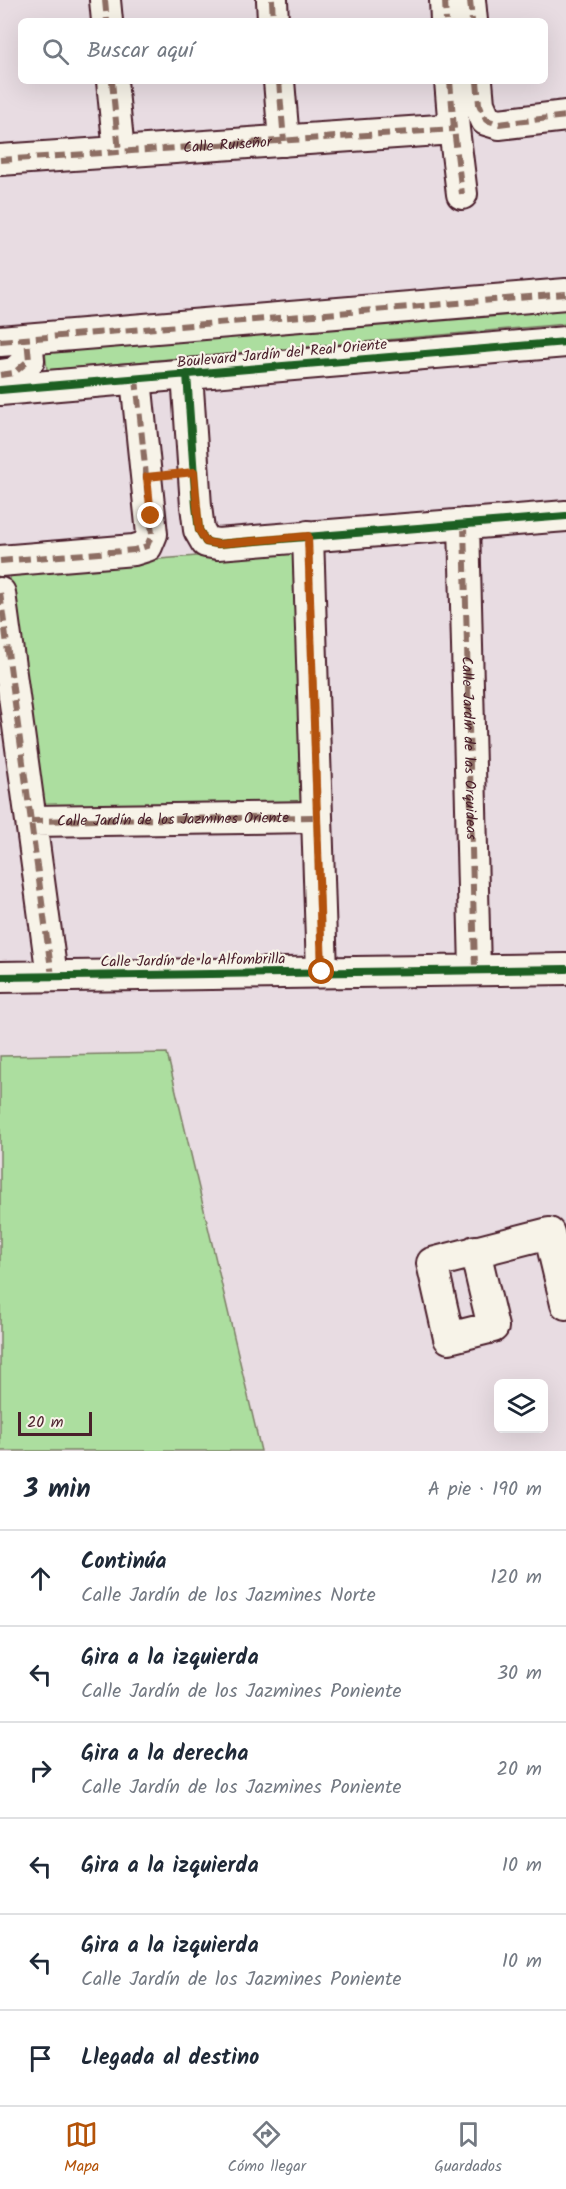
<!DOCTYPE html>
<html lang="es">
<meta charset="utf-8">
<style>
body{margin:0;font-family:Kalam,sans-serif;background:#f2f2f3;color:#1f2937}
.controls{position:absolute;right:18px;bottom:18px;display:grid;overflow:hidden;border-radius:9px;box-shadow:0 6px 24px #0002}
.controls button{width:54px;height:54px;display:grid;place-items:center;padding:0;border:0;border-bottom:2px solid #e0e1e3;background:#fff;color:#1f2937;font:30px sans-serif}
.scale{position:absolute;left:18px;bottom:15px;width:74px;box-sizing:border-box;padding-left:6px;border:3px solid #4a1f2b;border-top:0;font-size:16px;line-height:21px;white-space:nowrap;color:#4a1f2b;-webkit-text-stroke:4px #f7f3e8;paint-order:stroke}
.stop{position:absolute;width:18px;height:18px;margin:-14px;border:4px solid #b45309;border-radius:50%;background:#fff}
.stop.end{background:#b45309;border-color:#fff;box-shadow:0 2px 6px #0008}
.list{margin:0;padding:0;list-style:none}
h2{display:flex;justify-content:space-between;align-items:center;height:78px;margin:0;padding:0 24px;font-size:26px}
h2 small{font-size:20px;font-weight:400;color:#747a83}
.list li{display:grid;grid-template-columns:39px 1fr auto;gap:18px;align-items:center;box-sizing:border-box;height:96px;padding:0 24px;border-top:2px solid #e0e1e3}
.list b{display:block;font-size:22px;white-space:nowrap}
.list p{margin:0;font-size:20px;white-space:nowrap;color:#747a83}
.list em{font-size:20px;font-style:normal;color:#747a83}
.icon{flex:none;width:33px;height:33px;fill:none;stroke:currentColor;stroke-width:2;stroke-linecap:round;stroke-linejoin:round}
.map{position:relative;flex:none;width:566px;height:1451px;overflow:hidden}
.search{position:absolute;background:#fff;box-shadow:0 6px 24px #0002;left:18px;right:18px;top:18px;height:66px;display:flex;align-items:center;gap:15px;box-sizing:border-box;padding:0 21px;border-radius:9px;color:#747a83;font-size:22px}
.sheet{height:654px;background:#fff}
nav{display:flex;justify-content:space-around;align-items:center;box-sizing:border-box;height:84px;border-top:2px solid #e0e1e3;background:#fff;font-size:16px;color:#747a83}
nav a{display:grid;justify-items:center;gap:3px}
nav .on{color:#b45309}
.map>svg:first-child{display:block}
</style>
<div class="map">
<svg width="566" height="1451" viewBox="0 0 566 1451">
<rect width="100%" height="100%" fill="#e8dce2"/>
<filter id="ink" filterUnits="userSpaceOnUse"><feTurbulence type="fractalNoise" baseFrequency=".0167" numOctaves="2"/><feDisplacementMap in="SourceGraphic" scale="12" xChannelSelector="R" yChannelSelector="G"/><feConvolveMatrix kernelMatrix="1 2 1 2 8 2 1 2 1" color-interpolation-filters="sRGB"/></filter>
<g filter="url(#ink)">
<path fill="#acde9f" stroke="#7b7e65" stroke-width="1.5" d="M 566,304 L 566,324 L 47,370 L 45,352 Z
M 296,548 L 305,807 L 41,810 L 9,571 Z
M 167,1053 L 261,1451 L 0,1451 L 0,1056 Z"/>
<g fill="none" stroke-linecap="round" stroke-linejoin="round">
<g stroke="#4a1f2b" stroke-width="34">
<path id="minor" d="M 105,0 L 107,21
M 272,0 L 273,21
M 445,0 L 446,21
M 470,0 L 472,21
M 112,81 L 119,152
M 279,81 L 284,141
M 450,81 L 454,129 L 462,194
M 477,81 L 479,104 L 486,120 L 499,124 L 566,116
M 0,160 L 454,129
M 0,341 L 566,294
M 187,374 L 196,506 L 199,530 L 206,542 L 218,544 L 566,516
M 0,375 L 14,373 L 29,360 L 27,339
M 0,390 L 566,342
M 464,524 L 475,970
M 308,536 L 322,972
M 0,561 L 134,550 L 147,546 L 152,534 L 136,379
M 0,593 L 52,976
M 31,821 L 317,817
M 0,977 L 566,969
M 475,1251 L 493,1327 L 449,1338 L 432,1263 L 549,1233 L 566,1304"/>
</g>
<use href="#minor" stroke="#f7f3e8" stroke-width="30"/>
<g stroke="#8d6e63" stroke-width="6" stroke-dasharray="12 6" stroke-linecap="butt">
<path d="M 105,0 L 107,21"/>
<path d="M 272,0 L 273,21"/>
<path d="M 445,0 L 446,21"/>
<path d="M 470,0 L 472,21"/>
<path d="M 112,81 L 119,152"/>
<path d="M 279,81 L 284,141"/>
<path d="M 450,81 L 454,129 L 462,194"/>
<path d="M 477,81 L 479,104 L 486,120 L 499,124 L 566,116"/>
<path id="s1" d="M 0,160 L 454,129"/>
<path d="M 0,341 L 566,294"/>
<path d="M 0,375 L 14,373 L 29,360 L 27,339"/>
<path d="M 147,477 L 194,472"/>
<path id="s2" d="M 464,524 L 475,970"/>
<path d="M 308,536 L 322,972"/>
<path d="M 0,561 L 134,550 L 147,546 L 152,534 L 136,379"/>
<path d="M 0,593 L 52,976"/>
<path id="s3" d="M 31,821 L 317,817"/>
</g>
<g stroke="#f7f3e8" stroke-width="11">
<path id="cycleway" d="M 187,374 L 196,506 L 199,530 L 206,542 L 218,544 L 566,516
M 0,390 L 566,342
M 0,977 L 566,969"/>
</g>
<use href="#cycleway" stroke="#1b5e20" stroke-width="8"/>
</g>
</g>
<g fill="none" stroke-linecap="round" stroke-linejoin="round" filter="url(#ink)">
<path stroke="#b45309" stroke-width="8" d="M 151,516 L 147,477 L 194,472 L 199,530 L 206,542 L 218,544 L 308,536 L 322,972"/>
</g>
<g text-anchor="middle" stroke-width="4.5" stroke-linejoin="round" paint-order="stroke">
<g font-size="15" fill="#4a1f2b" stroke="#f7f3e8">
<text dy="5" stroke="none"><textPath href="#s1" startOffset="228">Calle Ruiseñor</textPath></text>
<text transform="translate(282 353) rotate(-5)" y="5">Boulevard Jardín del Real Oriente</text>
<text dy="5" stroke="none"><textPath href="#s2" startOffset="224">Calle Jardín de las Orquideas</textPath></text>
<text dy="5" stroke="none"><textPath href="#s3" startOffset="142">Calle Jardín de los Jazmines Oriente</textPath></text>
<text transform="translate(193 960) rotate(-1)" y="5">Calle Jardín de la Alfombrilla</text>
</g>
</g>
</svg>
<div class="controls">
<button><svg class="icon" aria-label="layers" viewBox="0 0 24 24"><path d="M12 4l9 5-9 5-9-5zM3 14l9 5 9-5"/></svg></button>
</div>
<div class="scale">20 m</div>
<div class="stop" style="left:322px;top:972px"></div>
<div class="stop end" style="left:151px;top:516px"></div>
<div class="search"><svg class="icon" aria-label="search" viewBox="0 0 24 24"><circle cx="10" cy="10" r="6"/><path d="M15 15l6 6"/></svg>Buscar aquí</div>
</div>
<section class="sheet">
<h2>3 min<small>A pie · 190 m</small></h2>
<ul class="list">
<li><svg class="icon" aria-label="ahead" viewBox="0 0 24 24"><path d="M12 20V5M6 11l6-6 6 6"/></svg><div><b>Continúa</b><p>Calle Jardín de los Jazmines Norte</p></div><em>120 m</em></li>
<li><svg class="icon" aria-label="left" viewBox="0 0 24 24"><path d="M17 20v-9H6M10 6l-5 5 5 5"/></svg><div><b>Gira a la izquierda</b><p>Calle Jardín de los Jazmines Poniente</p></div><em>30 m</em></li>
<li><svg class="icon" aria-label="right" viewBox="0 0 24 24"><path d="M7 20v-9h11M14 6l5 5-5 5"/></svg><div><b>Gira a la derecha</b><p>Calle Jardín de los Jazmines Poniente</p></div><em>20 m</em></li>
<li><svg class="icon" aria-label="left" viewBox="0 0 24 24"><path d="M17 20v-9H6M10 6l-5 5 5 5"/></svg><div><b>Gira a la izquierda</b></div><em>10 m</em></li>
<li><svg class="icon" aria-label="left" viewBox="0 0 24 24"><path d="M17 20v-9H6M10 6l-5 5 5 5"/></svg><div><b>Gira a la izquierda</b><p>Calle Jardín de los Jazmines Poniente</p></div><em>10 m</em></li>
<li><svg class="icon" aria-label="arrive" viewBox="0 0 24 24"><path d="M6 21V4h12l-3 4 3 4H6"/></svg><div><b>Llegada al destino</b></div></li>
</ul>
</section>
<nav>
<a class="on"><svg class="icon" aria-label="map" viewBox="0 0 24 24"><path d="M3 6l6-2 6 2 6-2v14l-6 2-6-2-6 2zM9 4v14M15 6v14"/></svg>Mapa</a>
<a><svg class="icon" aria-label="directions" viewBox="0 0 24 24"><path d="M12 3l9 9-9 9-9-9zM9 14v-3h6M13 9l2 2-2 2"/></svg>Cómo llegar</a>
<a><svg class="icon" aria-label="saved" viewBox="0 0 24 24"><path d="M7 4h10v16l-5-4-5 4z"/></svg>Guardados</a>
</nav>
